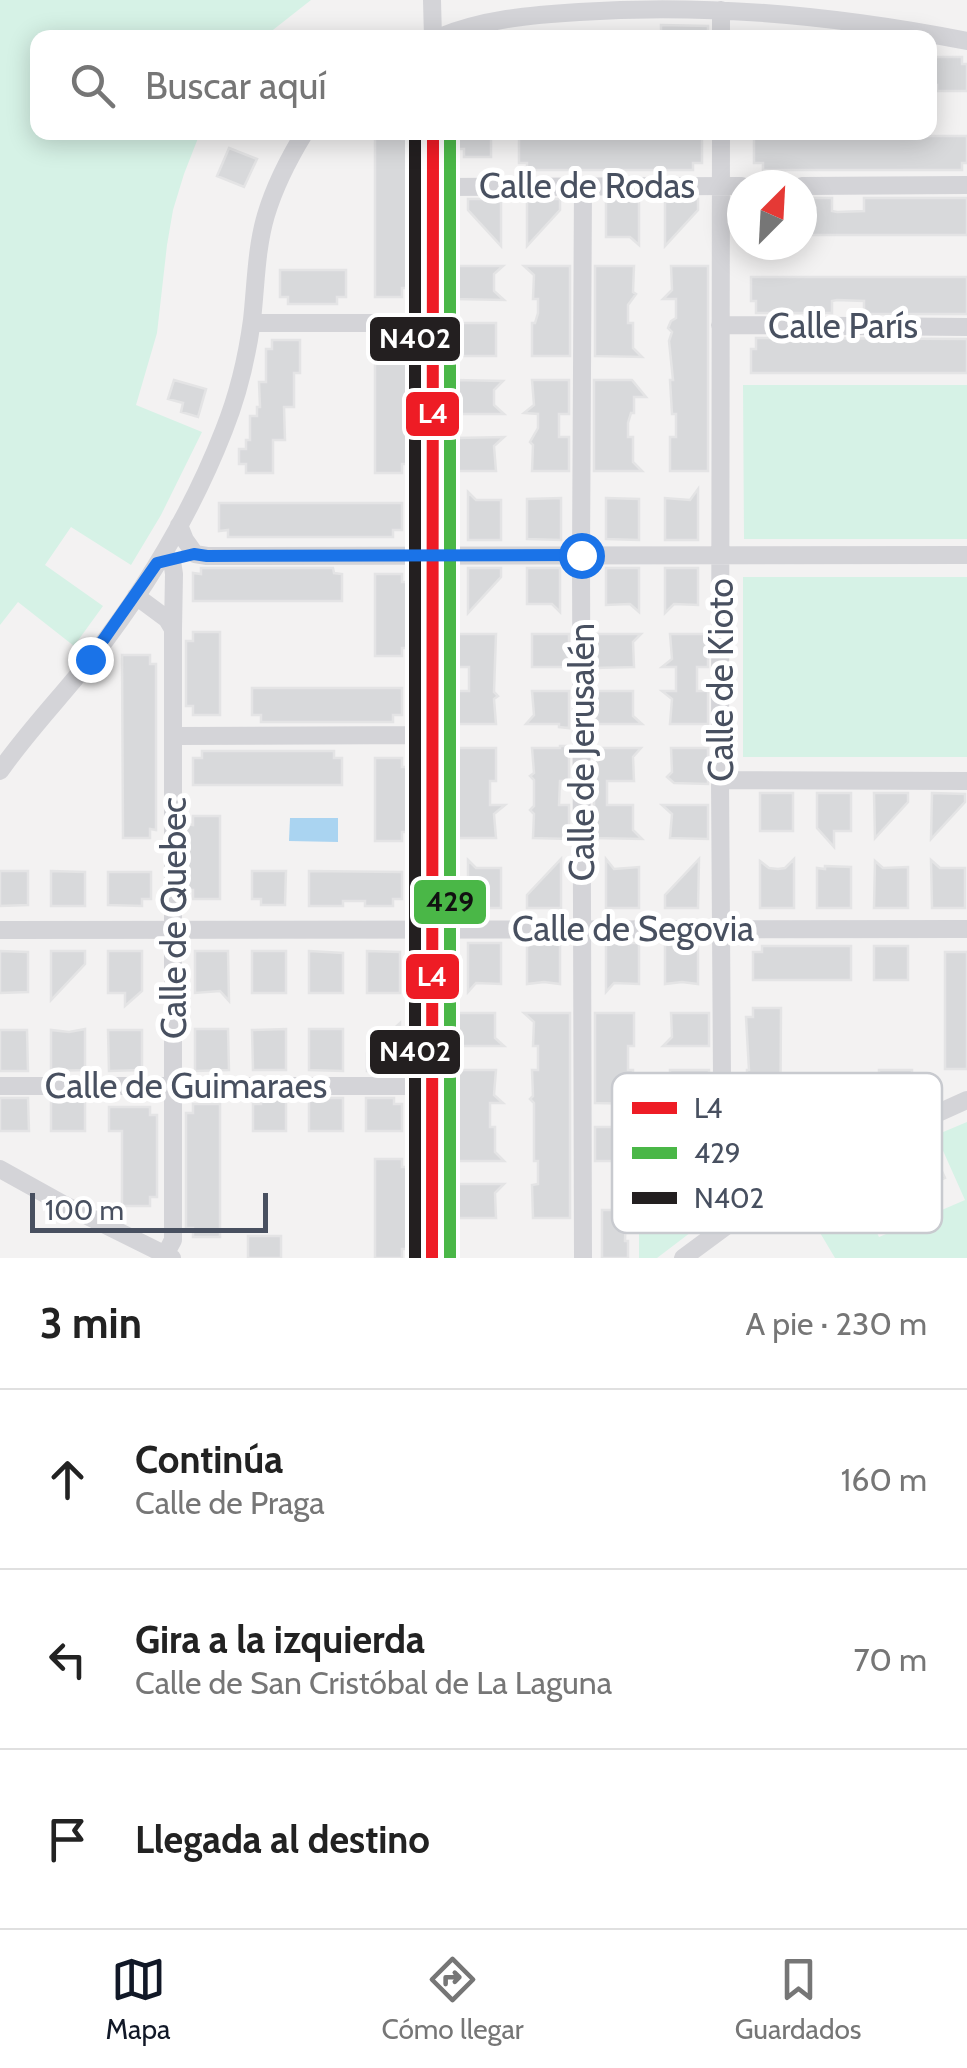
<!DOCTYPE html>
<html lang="es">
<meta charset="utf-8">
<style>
body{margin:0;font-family:Cabin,sans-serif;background:#f2f2f2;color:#222}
.compass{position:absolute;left:727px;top:170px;width:90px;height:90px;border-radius:50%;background:#fff;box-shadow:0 5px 25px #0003;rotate:24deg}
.scale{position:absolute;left:30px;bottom:25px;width:238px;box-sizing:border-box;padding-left:10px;border:5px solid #485060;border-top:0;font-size:28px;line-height:35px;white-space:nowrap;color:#485060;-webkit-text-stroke:8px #fff;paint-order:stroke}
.stop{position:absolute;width:30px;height:30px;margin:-22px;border:8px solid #1a73e8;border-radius:50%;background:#fff}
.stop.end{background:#1a73e8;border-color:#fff;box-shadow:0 2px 10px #0008}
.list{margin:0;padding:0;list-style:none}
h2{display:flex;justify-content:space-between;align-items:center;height:130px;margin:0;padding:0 40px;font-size:42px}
h2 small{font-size:32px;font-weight:400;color:#767676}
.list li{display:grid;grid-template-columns:65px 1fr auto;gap:30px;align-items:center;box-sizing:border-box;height:180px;padding:0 40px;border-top:2px solid #e0e0e0}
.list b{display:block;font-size:38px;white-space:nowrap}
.list p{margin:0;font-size:32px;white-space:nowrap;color:#767676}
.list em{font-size:32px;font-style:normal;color:#767676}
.icon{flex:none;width:55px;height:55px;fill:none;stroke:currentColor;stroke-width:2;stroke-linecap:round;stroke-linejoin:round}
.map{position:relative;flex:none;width:967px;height:1258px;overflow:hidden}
.search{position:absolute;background:#fff;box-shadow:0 5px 25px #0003;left:30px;right:30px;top:30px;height:110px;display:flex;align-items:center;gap:25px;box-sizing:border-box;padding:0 35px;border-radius:20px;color:#767676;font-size:38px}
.sheet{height:670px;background:#fff}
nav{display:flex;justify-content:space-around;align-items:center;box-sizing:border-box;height:140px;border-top:2px solid #e0e0e0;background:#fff;font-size:28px;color:#767676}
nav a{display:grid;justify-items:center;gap:5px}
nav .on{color:#111827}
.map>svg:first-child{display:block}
</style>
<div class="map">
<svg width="967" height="1258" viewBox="0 0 967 1258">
<rect width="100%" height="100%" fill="#f3f2f2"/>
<path fill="#d6f2e6" d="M 0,0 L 311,0 L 264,37 L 38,38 L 38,132 L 200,133 L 184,174 L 173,210 L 167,245 L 157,333 L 136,405 L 202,432 L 161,515 L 131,565 L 71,527 L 45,565 L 103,606 L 74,646 L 18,602 L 0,625 Z
M 743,385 L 967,385 L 967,539 L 744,539 Z
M 743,577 L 967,577 L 967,757 L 743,757 Z
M 967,1122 L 967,1258 L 835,1258 L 800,1199 L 848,1173 L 879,1237 L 965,1200 L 936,1135 Z
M 711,1172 L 711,1210 L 707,1220 L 657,1258 L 639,1258 L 639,1173 Z"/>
<path fill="#aad4f1" d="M 290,818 L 338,818 L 338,842 L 289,841 Z"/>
<path fill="#d8d9db" stroke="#e4e4e5" stroke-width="2.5" d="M 661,25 L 708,26 L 708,38 L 661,38 Z
M 930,57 L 962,57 L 962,64 L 967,64 L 967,91 L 937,91 L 937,85 L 930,85 Z
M 375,132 L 402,132 L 402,139 L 409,139 L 409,288 L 402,288 L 402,297 L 375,297 Z
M 491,132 L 491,157 L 464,157 L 464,149 L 457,149 L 457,133 Z
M 519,136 L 702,136 L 702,163 L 693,163 L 693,170 L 527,170 L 527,163 L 519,163 Z
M 754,136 L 967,136 L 967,163 L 962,163 L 962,170 L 763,170 L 763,163 L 754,163 Z
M 229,148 L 257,159 L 244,187 L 217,176 Z
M 802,198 L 832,198 L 832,211 L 837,212 L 864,211 L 864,198 L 967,198 L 967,235 L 802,235 Z
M 468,199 L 501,199 L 501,246 L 468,210 Z
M 527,199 L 560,199 L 560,210 L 527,246 Z
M 606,199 L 639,199 L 639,245 L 630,237 L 606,237 Z
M 665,199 L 698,199 L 698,210 L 665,246 Z
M 454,266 L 503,266 L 494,274 L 494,291 L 504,300 L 454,299 Z
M 524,266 L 570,266 L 570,356 L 532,356 L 532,323 L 535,323 L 538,313 L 538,299 L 533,299 L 534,275 Z
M 595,266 L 634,266 L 633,292 L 636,294 L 628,305 L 628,323 L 633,323 L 633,348 L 642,357 L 595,356 Z
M 671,266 L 708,266 L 708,471 L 670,471 L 670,437 L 676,437 L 676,414 L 672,414 L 670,380 L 673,380 L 669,341 L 672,332 L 668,328 L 671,321 L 676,318 L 676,299 L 663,299 L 672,290 Z
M 280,270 L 346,270 L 346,297 L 337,297 L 337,304 L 288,304 L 288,297 L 280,297 Z
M 751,277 L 967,277 L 967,314 L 864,314 L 864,301 L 837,300 L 832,301 L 832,313 L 756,313 L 756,301 L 751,301 Z
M 458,323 L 496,323 L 496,356 L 454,356 Z
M 756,338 L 967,339 L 967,373 L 751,373 L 751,349 L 756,349 Z
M 272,340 L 300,340 L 300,373 L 294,373 L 294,407 L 284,407 L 285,440 L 273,440 L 273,473 L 246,473 L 246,464 L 239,464 L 239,449 L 246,449 L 246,440 L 250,440 L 250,416 L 257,416 L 257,407 L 260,407 L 259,382 L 266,382 L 266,349 L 272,349 Z
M 375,340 L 402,340 L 402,349 L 409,349 L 409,464 L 402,464 L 402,473 L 375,473 Z
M 174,380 L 206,389 L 198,417 L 181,412 L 183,403 L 168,399 Z
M 454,380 L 503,381 L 494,390 L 494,405 L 504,414 L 455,414 Z
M 532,380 L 569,380 L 569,414 L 559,414 L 559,437 L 569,437 L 569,471 L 532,471 L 533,445 L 530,442 L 538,428 L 538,414 L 524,413 L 534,405 Z
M 594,380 L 632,380 L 646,397 L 634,397 L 634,413 L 631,413 L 628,423 L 628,437 L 633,437 L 633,462 L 642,471 L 594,471 Z
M 504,437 L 494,446 L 496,471 L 454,471 L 456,438 Z
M 698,489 L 698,540 L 665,540 L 665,498 L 690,500 Z
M 468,492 L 476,500 L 501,500 L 501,540 L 468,540 Z
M 561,498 L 561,540 L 527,539 L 527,499 Z
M 606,498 L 639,499 L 639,540 L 606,539 Z
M 219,503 L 402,503 L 402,530 L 393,530 L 393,537 L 228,537 L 228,530 L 219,531 Z
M 201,568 L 333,568 L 334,573 L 342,574 L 342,601 L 193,601 L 193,573 L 201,574 Z
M 468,568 L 501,568 L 501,577 L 468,613 Z
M 527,568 L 560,568 L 560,612 L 552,604 L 527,604 Z
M 606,568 L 639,568 L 639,612 L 630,604 L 606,605 Z
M 665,568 L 698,568 L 698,605 L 674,604 L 665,613 Z
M 375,574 L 402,574 L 402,582 L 409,582 L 409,648 L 402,648 L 402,656 L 375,656 Z
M 193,632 L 220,632 L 220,715 L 193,715 L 193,706 L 186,706 L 186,641 L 193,641 Z
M 455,634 L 496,634 L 494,692 L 498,696 L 494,699 L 496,724 L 455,724 L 455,691 L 469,691 L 469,667 L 456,667 Z
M 532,634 L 569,634 L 569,667 L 532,667 Z
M 594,634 L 641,634 L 633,642 L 634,667 L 594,668 Z
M 670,634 L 708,634 L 708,667 L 697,667 L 697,691 L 708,691 L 708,724 L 670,724 L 672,699 L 662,691 L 676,691 L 676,667 L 662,667 L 672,659 Z
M 122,655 L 150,655 L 150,664 L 156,664 L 156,830 L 150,829 L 150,838 L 123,838 Z
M 252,688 L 402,688 L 402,715 L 393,715 L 393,722 L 261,722 L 261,715 L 252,715 Z
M 532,691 L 569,691 L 569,728 L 559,727 L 559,724 L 526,724 L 534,715 Z
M 594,691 L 633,691 L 633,716 L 642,724 L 594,724 Z
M 560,746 L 569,746 L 569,781 L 560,781 L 559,805 L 569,805 L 569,839 L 533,838 L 534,814 L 530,810 L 534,806 L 534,780 L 530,776 L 534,773 L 532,748 L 560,748 Z
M 454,748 L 496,748 L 496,781 L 490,781 L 490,805 L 505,805 L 494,814 L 496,838 L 455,838 Z
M 594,748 L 641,748 L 633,757 L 634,781 L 607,781 L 607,805 L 633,805 L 633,830 L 642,839 L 594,838 Z
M 671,748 L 708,748 L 708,784 L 674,783 L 667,777 L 672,772 Z
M 202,751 L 334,751 L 334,758 L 342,758 L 342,785 L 193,785 L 193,758 L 202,758 Z
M 375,758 L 402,758 L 402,767 L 409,767 L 409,832 L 402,832 L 402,841 L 375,841 Z
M 760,793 L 793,793 L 793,831 L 760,831 Z
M 817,793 L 851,793 L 851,831 L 834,831 L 834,847 L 817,828 Z
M 874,793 L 908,793 L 908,802 L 875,838 Z
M 932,793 L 965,794 L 965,802 L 931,839 Z
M 662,805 L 708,805 L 708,839 L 670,838 L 672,814 Z
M 193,816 L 220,816 L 220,899 L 193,899 L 193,890 L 186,890 L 186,824 L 193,825 Z
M 561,859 L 561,908 L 527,908 L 527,895 Z
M 606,859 L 614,869 L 639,867 L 639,908 L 606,908 Z
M 699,859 L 698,908 L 665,908 L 665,895 Z
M 794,859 L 794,908 L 760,908 L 760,861 L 769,868 L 778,869 L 785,868 Z
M 468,860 L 476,868 L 501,868 L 501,908 L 468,908 Z
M 931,860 L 940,868 L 965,868 L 965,908 L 932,908 Z
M 875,861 L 883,868 L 908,867 L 908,908 L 874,908 Z
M 825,866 L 851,867 L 851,908 L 817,908 L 817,868 L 825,869 Z
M 0,871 L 28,871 L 28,905 L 0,906 Z
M 51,871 L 85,872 L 85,906 L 51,906 Z
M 252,871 L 286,871 L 285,905 L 261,905 L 261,899 L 252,899 Z
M 309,871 L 402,872 L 402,899 L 393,899 L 393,906 L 365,906 L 365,901 L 343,901 L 343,906 L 309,906 Z
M 108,872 L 151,872 L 151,899 L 142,899 L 142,906 L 108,905 Z
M 560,942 L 560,984 L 544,982 L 527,984 L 527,945 Z
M 468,943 L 501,943 L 501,984 L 476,983 L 468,992 Z
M 606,943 L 639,943 L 639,984 L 614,983 L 606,992 Z
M 698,943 L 698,984 L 682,982 L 665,984 L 665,944 Z
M 762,946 L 851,946 L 851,980 L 753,980 L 753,952 L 762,952 Z
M 874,946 L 908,946 L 908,980 L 874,980 Z
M 0,951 L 28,952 L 28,992 L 0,993 Z
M 51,951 L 85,951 L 85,964 L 51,1000 Z
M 108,951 L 142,951 L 142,991 L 125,1006 L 125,993 L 108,993 Z
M 195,951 L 228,951 L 229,1001 L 220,991 L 195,993 Z
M 252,951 L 286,951 L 286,993 L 252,993 Z
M 309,951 L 343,953 L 343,993 L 309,993 Z
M 367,951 L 400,952 L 400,993 L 367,993 Z
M 945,952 L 967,952 L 967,1069 L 945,1069 Z
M 753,1008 L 781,1008 L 780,1157 L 753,1157 L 753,1149 L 747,1149 L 747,1070 L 749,1070 L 746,1017 L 753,1017 Z
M 455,1013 L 495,1013 L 495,1038 L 504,1046 L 455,1046 Z
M 524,1013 L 570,1013 L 570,1218 L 533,1218 L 532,1185 L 538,1184 L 538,1161 L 534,1161 L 534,1103 L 530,1099 L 533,1096 L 532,1070 L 538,1070 L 538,1046 L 533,1046 L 534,1022 Z
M 595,1013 L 634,1013 L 634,1046 L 628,1046 L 628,1070 L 633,1070 L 633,1095 L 642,1104 L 595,1103 Z
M 671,1013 L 709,1013 L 709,1046 L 663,1046 L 672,1037 Z
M 400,1023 L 400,1071 L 393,1068 L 393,1070 L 367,1071 L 367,1053 Z
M 85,1029 L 85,1070 L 51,1071 L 51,1030 L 69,1032 Z
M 195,1029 L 228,1029 L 229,1070 L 195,1071 Z
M 286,1029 L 286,1070 L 253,1070 L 252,1030 Z
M 309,1029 L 343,1029 L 343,1071 L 309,1070 Z
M 0,1030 L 27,1030 L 28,1071 L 0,1071 Z
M 108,1030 L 142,1030 L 142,1070 L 109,1071 Z
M 455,1070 L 496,1070 L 494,1095 L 503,1103 L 490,1103 L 490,1127 L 495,1127 L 495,1152 L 504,1161 L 455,1161 L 455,1097 L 459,1097 L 455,1095 Z
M 670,1070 L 709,1070 L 710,1161 L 663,1161 L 671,1152 L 670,1127 L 676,1127 L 676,1103 L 670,1103 Z
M 879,1070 L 912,1070 L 912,1097 L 904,1097 L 904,1104 L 879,1104 L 879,1111 L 870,1111 L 870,1117 L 846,1117 L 846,1125 L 837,1125 L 837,1132 L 821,1132 L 822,1125 L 813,1125 L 813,1098 L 846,1098 L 846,1083 L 879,1083 Z
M 0,1098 L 28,1098 L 29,1131 L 0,1131 Z
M 51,1098 L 85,1098 L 85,1131 L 51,1131 Z
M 261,1098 L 286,1098 L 286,1131 L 253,1131 L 253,1104 L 261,1104 Z
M 309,1098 L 343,1098 L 343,1131 L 309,1131 Z
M 366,1098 L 394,1098 L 394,1104 L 402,1104 L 402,1131 L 366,1131 Z
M 193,1104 L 220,1104 L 220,1237 L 193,1237 L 193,1228 L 186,1228 L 186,1113 L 193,1113 Z
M 109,1107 L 150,1107 L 150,1115 L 157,1115 L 157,1197 L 150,1197 L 150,1206 L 122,1206 L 122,1131 L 109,1131 Z
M 595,1127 L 641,1127 L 633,1136 L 634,1161 L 595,1161 Z
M 930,1146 L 945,1178 L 927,1186 L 920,1172 L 911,1177 L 903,1160 Z
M 375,1159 L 402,1159 L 402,1167 L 409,1167 L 409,1249 L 402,1249 L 402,1258 L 375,1258 Z
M 455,1184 L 504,1184 L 495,1193 L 496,1218 L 455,1218 Z
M 602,1210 L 626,1210 L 625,1241 L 628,1241 L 628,1258 L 602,1258 Z
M 248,1236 L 281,1236 L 281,1258 L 248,1258 Z"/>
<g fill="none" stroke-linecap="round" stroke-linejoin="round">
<path stroke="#d4d4d8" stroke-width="18" d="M 432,0 L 433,38
M 437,38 C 483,19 530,15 579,12 C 709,3 840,16 967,41
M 721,38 L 721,10
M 721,132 L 720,780 L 723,1227
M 802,186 L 967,185
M 433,187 L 742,186
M 252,323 L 433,323
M 720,325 L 967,327
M 179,525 L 185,540 L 195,554 L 207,556 L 967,555
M 172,561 L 174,574 L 173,629
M 136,596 L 167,619 L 173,629 L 173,1240 L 165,1255
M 174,736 L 432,735
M 0,771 C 27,732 61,697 91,659 C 145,590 192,512 224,430 C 238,395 247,357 252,320 C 256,284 256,249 266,215 C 275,185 289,158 305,132
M 720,780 L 967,781
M 0,930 L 967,929
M 0,1086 L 433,1086
M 0,1169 L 63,1204 L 172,1258
M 432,1258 L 433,132
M 583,1258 L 581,555 L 583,187
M 683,1258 L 752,1207 L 805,1173 L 967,1100"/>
<g stroke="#fff" stroke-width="20">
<path id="bus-1" d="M 432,1258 L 433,132"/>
</g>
<g stroke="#fff" stroke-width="20">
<path id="bus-2" d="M 450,1258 L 450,132"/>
</g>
<g stroke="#fff" stroke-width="20">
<path id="bus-3" d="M 415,1258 L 415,132"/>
</g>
<use href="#bus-1" stroke="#ee1c25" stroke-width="12"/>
<use href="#bus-2" stroke="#4ab747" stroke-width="12"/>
<use href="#bus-3" stroke="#231f20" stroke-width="12"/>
</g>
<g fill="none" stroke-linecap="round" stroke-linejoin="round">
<path stroke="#1a73e8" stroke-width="12" d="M 90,659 L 157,563 L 194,554 L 207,556 L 581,555"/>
</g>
<g text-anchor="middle" stroke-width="10" stroke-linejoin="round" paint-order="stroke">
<g font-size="35" fill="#485060" stroke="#fff">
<text x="587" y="198">Calle de Rodas</text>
<text x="843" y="338">Calle París</text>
<text transform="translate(721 680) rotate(-90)" y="12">Calle de Kioto</text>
<text transform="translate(582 752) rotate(-90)" y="12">Calle de Jerusalén</text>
<text transform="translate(174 918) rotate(-90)" y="12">Calle de Quebec</text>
<text x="633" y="941">Calle de Segovia</text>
<text x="186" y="1098">Calle de Guimaraes</text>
</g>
</g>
<rect x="612" y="1073" width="330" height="160" rx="15" fill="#fff" stroke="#c8cacf" stroke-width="2.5"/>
<rect x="632" y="1102" width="45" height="12" fill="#ee1c25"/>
<rect x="632" y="1147" width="45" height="12" fill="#4ab747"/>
<rect x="632" y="1192" width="45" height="12" fill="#231f20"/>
<g font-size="28" fill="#485060">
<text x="694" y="1118">L4</text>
<text x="694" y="1163">429</text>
<text x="694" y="1208">N402</text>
</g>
<g stroke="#fff" stroke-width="4">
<rect x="368" y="315" width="94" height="48" rx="10" fill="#231f20"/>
<rect x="404" y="390" width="57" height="48" rx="10" fill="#ee1c25"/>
<rect x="412" y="878" width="76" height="48" rx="10" fill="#4ab747"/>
<rect x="404" y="952" width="57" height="49" rx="10" fill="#ee1c25"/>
<rect x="368" y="1028" width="94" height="48" rx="10" fill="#231f20"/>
</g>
<g font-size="28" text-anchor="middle" font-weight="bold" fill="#fff">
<text x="415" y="348">N402</text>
<text x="433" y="423">L4</text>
<text x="432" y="986">L4</text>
<text x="415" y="1061">N402</text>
</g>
<g font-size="28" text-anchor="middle" font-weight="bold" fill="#111">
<text x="450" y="911">429</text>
</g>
</svg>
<svg class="compass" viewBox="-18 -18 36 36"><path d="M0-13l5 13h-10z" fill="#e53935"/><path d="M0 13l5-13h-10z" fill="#767676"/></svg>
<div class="scale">100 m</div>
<div class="stop" style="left:581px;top:555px"></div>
<div class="stop end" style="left:90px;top:659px"></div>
<div class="search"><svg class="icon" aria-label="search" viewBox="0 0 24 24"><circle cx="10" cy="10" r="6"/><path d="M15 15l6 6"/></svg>Buscar aquí</div>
</div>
<section class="sheet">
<h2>3 min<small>A pie · 230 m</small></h2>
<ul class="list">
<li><svg class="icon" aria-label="ahead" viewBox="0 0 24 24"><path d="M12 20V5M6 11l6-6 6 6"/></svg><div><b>Continúa</b><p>Calle de Praga</p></div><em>160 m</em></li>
<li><svg class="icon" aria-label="left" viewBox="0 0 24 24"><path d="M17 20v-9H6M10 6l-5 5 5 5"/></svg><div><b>Gira a la izquierda</b><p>Calle de San Cristóbal de La Laguna</p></div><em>70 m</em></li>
<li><svg class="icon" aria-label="arrive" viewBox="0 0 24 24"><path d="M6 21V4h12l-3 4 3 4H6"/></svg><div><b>Llegada al destino</b></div></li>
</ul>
</section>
<nav>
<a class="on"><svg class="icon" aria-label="map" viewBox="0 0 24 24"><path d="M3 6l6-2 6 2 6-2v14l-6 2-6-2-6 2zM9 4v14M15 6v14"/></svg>Mapa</a>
<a><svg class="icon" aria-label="directions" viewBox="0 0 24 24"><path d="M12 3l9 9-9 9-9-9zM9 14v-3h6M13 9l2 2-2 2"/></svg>Cómo llegar</a>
<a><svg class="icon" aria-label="saved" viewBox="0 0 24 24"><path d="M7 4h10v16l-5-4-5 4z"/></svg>Guardados</a>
</nav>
